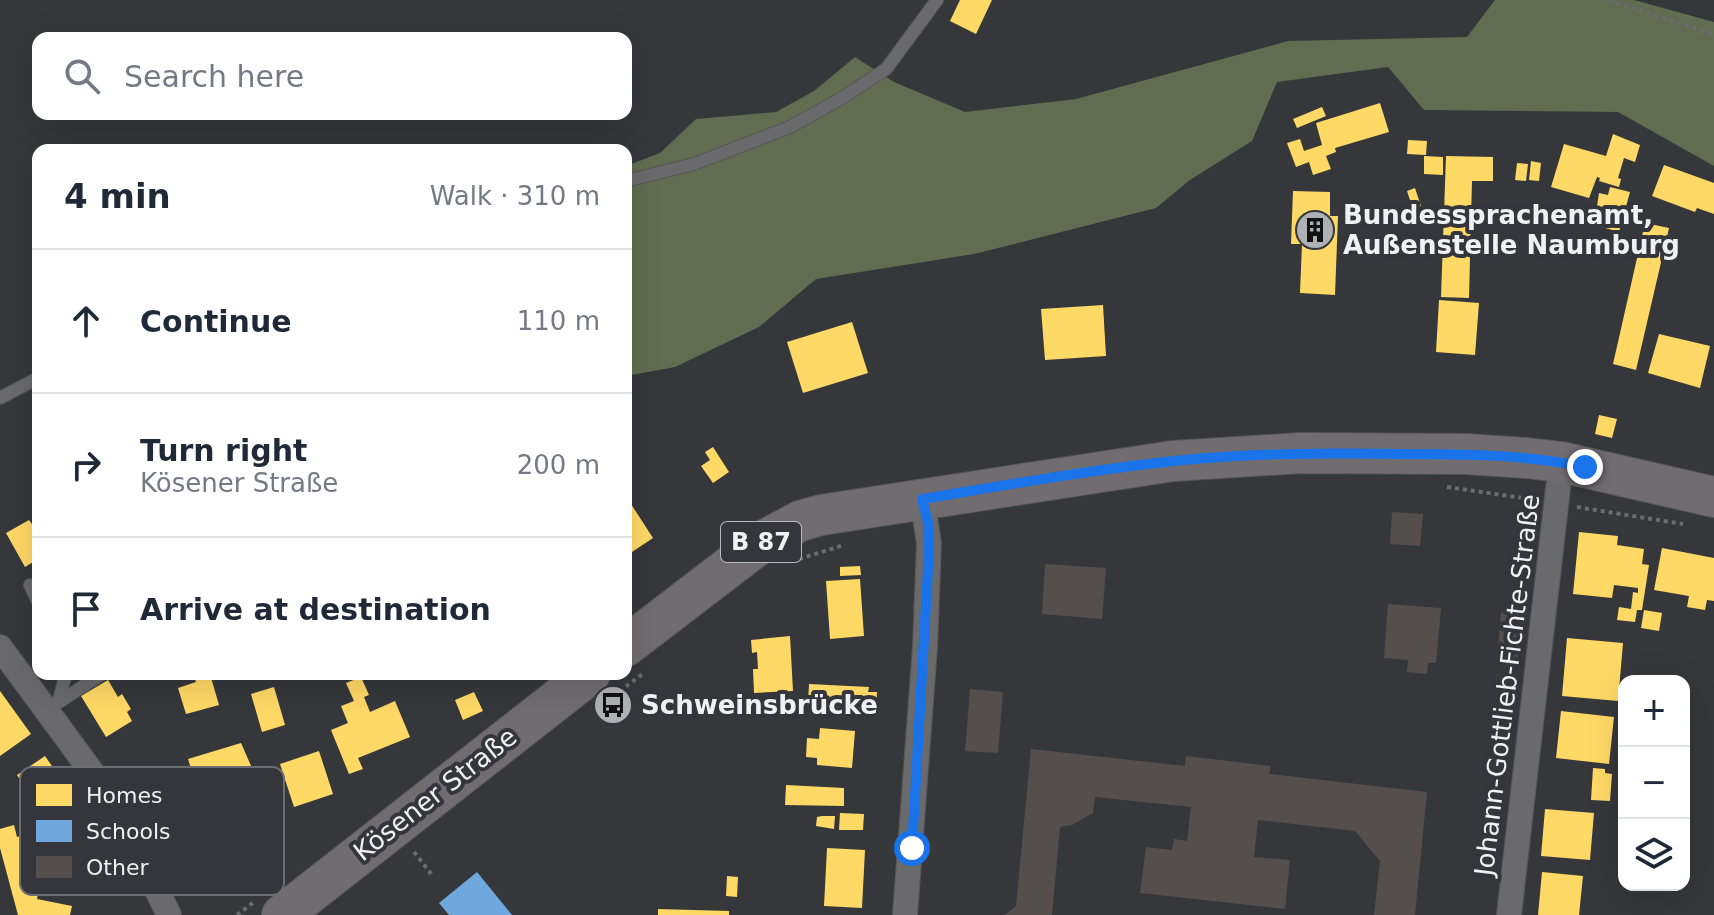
<!DOCTYPE html>
<meta charset="utf-8">
<style>
body{margin:0;font-family:"DejaVu Sans",sans-serif;background:#f6f6f7;color:#1f2937}
.controls{position:absolute;right:24px;bottom:24px;display:grid;overflow:hidden;border-radius:16px;box-shadow:0 8px 32px #0002}
.controls button{width:72px;height:72px;display:grid;place-items:center;padding:0;border:0;border-bottom:2px solid #e0e1e3;background:#fff;color:#1f2937;font:40px sans-serif}
.stop{position:absolute;width:24px;height:24px;margin:-18px;border:6px solid #1a73e8;border-radius:50%;background:#fff}
.stop.end{background:#1a73e8;border-color:#fff;box-shadow:0 2px 8px #0008}
.list{margin:0;padding:0;list-style:none}
h2{display:flex;justify-content:space-between;align-items:center;height:104px;margin:0;padding:0 32px;font-size:34px}
h2 small{font-size:26px;font-weight:400;color:#747a83}
.list li{display:grid;grid-template-columns:52px 1fr auto;gap:24px;align-items:center;box-sizing:border-box;height:144px;padding:0 32px;border-top:2px solid #e0e1e3}
.list b{display:block;font-size:30px;white-space:nowrap}
.list p{margin:0;font-size:26px;white-space:nowrap;color:#747a83}
.list em{font-size:26px;font-style:normal;color:#747a83}
.icon{flex:none;width:44px;height:44px;fill:none;stroke:currentColor;stroke-width:2;stroke-linecap:round;stroke-linejoin:round}
.map{position:relative;flex:none;width:1714px;height:915px;overflow:hidden}
.search{position:absolute;background:#fff;box-shadow:0 8px 32px #0002;left:32px;top:32px;width:600px;height:88px;display:flex;align-items:center;gap:20px;box-sizing:border-box;padding:0 28px;border-radius:16px;color:#747a83;font-size:30px}
.panel{position:absolute;background:#fff;box-shadow:0 8px 32px #0002;left:32px;top:144px;width:600px;height:536px;border-radius:16px}
.map>svg:first-child{display:block}
</style>
<div class="map">
<svg width="1714" height="915" viewBox="0 0 1714 915">
<rect width="100%" height="100%" fill="#36373b"/>
<path fill="#616c50" d="M 1495,0 L 1634,0 L 1714,22 L 1714,166 L 1618,112 L 1424,110 L 1388,67 L 1277,82 L 1252,141 L 1190,180 L 1156,208 L 974,254 L 816,279 L 759,327 L 675,367 L 626,376 L 626,166 L 660,153 L 696,119 L 776,112 L 814,91 L 855,57 L 894,82 L 965,112 L 1076,99 L 1288,41 L 1467,37 Z"/>
<path fill="#ffd966" d="M 960,0 L 992,0 L 976,34 L 950,21 Z
M 1380,103 L 1389,132 L 1335,148 L 1336,152 L 1326,156 L 1331,169 L 1313,175 L 1309,162 L 1296,167 L 1287,143 L 1300,139 L 1304,151 L 1322,145 L 1316,123 Z
M 1322,107 L 1326,116 L 1297,128 L 1293,119 Z
M 1613,134 L 1640,145 L 1635,162 L 1624,158 L 1618,178 L 1621,179 L 1619,187 L 1599,181 L 1600,178 L 1597,177 L 1589,198 L 1551,187 L 1564,144 L 1606,156 Z
M 1408,140 L 1427,141 L 1426,155 L 1407,154 Z
M 1424,156 L 1443,157 L 1443,175 L 1424,174 Z
M 1446,156 L 1493,157 L 1493,181 L 1472,181 L 1469,298 L 1441,297 Z
M 1531,161 L 1541,163 L 1539,181 L 1529,180 Z
M 1517,163 L 1528,164 L 1526,181 L 1515,180 Z
M 1664,165 L 1714,183 L 1714,214 L 1697,208 L 1695,212 L 1652,196 Z
M 1610,187 L 1630,192 L 1619,232 L 1602,227 L 1605,215 L 1596,213 L 1599,193 L 1608,195 Z
M 1415,188 L 1421,206 L 1413,209 L 1407,191 Z
M 1293,191 L 1330,192 L 1330,216 L 1338,216 L 1335,295 L 1300,293 L 1302,244 L 1291,244 Z
M 1645,223 L 1669,228 L 1636,370 L 1613,364 Z
M 1439,300 L 1479,303 L 1475,355 L 1436,352 Z
M 1103,305 L 1106,356 L 1045,360 L 1041,309 Z
M 852,322 L 868,373 L 803,393 L 787,342 Z
M 1659,334 L 1710,346 L 1700,388 L 1648,373 Z
M 1599,415 L 1617,419 L 1612,438 L 1595,434 Z
M 713,447 L 729,472 L 713,483 L 701,466 L 710,460 L 705,452 Z
M 631,504 L 653,538 L 626,556 L 626,507 Z
M 29,520 L 34,527 L 38,526 L 38,559 L 25,567 L 6,533 Z
M 1579,532 L 1618,536 L 1617,545 L 1644,549 L 1642,564 L 1649,565 L 1642,610 L 1637,610 L 1635,622 L 1617,620 L 1619,607 L 1631,609 L 1633,592 L 1638,593 L 1638,588 L 1614,585 L 1612,598 L 1573,594 Z
M 1662,548 L 1714,558 L 1714,601 L 1707,600 L 1705,610 L 1687,607 L 1689,596 L 1654,590 Z
M 860,566 L 861,575 L 840,576 L 840,567 Z
M 860,579 L 864,636 L 830,639 L 826,581 Z
M 1644,610 L 1662,613 L 1659,631 L 1641,628 Z
M 790,636 L 793,691 L 754,693 L 753,669 L 758,669 L 757,652 L 752,653 L 751,640 Z
M 1567,638 L 1623,643 L 1618,701 L 1562,696 Z
M 200,674 L 210,674 L 219,705 L 186,714 L 178,688 L 196,682 L 194,676 Z
M 361,677 L 369,695 L 364,697 L 370,712 L 395,701 L 410,737 L 358,758 L 363,769 L 349,774 L 331,730 L 348,723 L 341,706 L 354,701 L 346,683 Z
M 108,680 L 118,697 L 122,694 L 131,709 L 127,712 L 132,721 L 106,737 L 81,696 Z
M 809,684 L 869,687 L 868,692 L 877,692 L 876,708 L 808,705 Z
M 274,687 L 285,725 L 262,732 L 251,694 Z
M 0,691 L 31,734 L 0,756 Z
M 474,692 L 483,711 L 463,720 L 455,700 Z
M 1561,711 L 1614,717 L 1609,764 L 1556,758 Z
M 820,728 L 855,731 L 852,768 L 817,765 L 817,758 L 806,757 L 807,738 L 819,739 Z
M 241,743 L 252,768 L 249,769 L 253,781 L 232,788 L 228,776 L 223,777 L 225,783 L 198,791 L 188,759 Z
M 319,751 L 333,794 L 294,807 L 280,764 Z
M 45,756 L 70,792 L 42,811 L 17,775 Z
M 1593,768 L 1605,769 L 1605,773 L 1612,774 L 1610,801 L 1591,800 Z
M 786,785 L 844,788 L 844,806 L 785,805 Z
M 1545,809 L 1594,813 L 1590,860 L 1541,856 Z
M 840,813 L 864,814 L 863,830 L 839,830 Z
M 822,816 L 835,816 L 834,829 L 816,826 L 817,817 Z
M 14,825 L 17,837 L 45,828 L 48,840 L 37,899 L 72,906 L 70,915 L 18,915 L 0,848 L 0,829 Z
M 827,848 L 865,850 L 862,908 L 824,906 Z
M 1542,872 L 1583,876 L 1579,915 L 1538,915 Z
M 727,876 L 738,877 L 737,897 L 726,896 Z
M 658,909 L 729,911 L 729,915 L 658,915 Z"/>
<path fill="#6fa8dc" d="M 477,872 L 512,915 L 449,915 L 439,903 Z"/>
<path fill="#544f4d" d="M 1392,512 L 1423,514 L 1420,546 L 1390,544 Z
M 1045,564 L 1106,568 L 1102,619 L 1042,614 Z
M 1388,604 L 1441,608 L 1436,663 L 1428,663 L 1427,674 L 1407,672 L 1408,660 L 1384,658 Z
M 1501,612 L 1521,614 L 1517,664 L 1497,662 Z
M 970,689 L 1003,692 L 998,753 L 965,751 Z
M 1031,749 L 1185,766 L 1186,756 L 1271,766 L 1269,774 L 1427,792 L 1415,915 L 1374,915 L 1380,861 L 1355,831 L 1258,820 L 1254,857 L 1290,860 L 1285,909 L 1140,893 L 1146,847 L 1172,850 L 1174,839 L 1187,841 L 1191,807 L 1095,797 L 1093,813 L 1072,825 L 1060,827 L 1052,915 L 1005,915 L 1016,906 Z"/>
<g fill="none" stroke-linecap="round" stroke-linejoin="round">
<g stroke="#555659" stroke-width="14">
<path id="lane" d="M 626,181 L 694,164 L 790,127 L 842,98 L 886,69 L 937,0
M 0,398 L 38,378
M 30,585 L 38,602
M 58,703 L 66,674
M 47,710 L 102,674"/>
</g>
<g stroke="#555659" stroke-width="26">
<path id="street" d="M 0,647 L 105,790 L 120,814 L 169,915
M 905,915 L 925,647 L 929,543 L 922,499
M 1509,915 L 1561,462"/>
</g>
<g stroke="#555659" stroke-width="42">
<path id="primary" d="M 626,646 L 763,541 L 800,521 L 821,515 L 1173,461 L 1301,453 L 1466,454 L 1527,458 L 1561,462 L 1714,497
M 282,915 L 590,674"/>
</g>
<path stroke="#6b6c6e" stroke-width="4" stroke-dasharray="4 4" stroke-linecap="butt" d="M 1609,0 L 1714,35
M 1447,487 L 1537,500
M 1577,507 L 1683,524
M 799,559 L 844,545
M 613,696 L 644,673
M 414,852 L 432,875
M 237,915 L 254,902"/>
<use href="#lane" stroke="#6a6a6c" stroke-width="12"/>
<use href="#street" stroke="#6a6a6c" stroke-width="24"/>
<use href="#primary" stroke="#716c70" stroke-width="40"/>
</g>
<g fill="none" stroke-linecap="round" stroke-linejoin="round">
<path stroke="#1a73e8" stroke-width="10" d="M 912,848 L 929,552 L 928,523 L 922,499 C 1006,485 1090,470 1174,461 C 1249,453 1323,453 1398,454 C 1461,454 1523,454 1585,467"/>
</g>
<defs>
<g id="building-disc" transform="scale(2)"><circle r="9.5" fill="#afb0b4" stroke="#35363c"/><path d="M-4-6H4V6H1V3H-1V6H-4ZM-2.5-4.3h1.7v1.8h-1.7ZM.8-4.3h1.7v1.8H.8ZM-2.5-1h1.7V.8h-1.7ZM.8-1h1.7V.8H.8Z" fill="#111"/></g>
<g id="bus-disc" transform="scale(2)"><circle r="9.5" fill="#afb0b4" stroke="#35363c"/><path d="M-5-6H5V4H4V6H2V4H-2V6H-4V4H-5ZM-3.5-4V0h7V-4ZM-3.5 1.2v1.5H-2V1.2ZM2 1.2v1.5H3.5V1.2Z" fill="#111"/></g>
</defs>
<g fill-rule="evenodd">
<use href="#building-disc" x="1315" y="230"/>
<use href="#bus-disc" x="613" y="705"/>
</g>
<g text-anchor="middle" stroke-width="8" stroke-linejoin="round" paint-order="stroke">
<rect fill="#35363c" stroke="#b8b9be" stroke-width="2" x="721" y="522" width="80" height="40" rx="6"/>
<g font-size="24" font-weight="bold" fill="#f0f1f5">
<text x="761" y="550">B 87</text>
</g>
<g font-size="26" font-weight="bold" fill="#f0f1f5" stroke="#35363c" text-anchor="start">
<text x="1343" y="224">Bundessprachenamt,<tspan x="1343" dy="30">Außenstelle Naumburg</tspan></text>
<text x="641" y="714">Schweinsbrücke</text>
</g>
<g font-size="26" fill="#f0f1f5" stroke="#35363c">
<text transform="translate(1507 685) rotate(-83)" y="9">Johann-Gottlieb-Fichte-Straße</text>
<text transform="translate(435 794) rotate(-38)" y="9">Kösener Straße</text>
</g>
</g>
<rect x="20" y="767" width="264" height="128" rx="12" fill="#35363c" stroke="#6d6e74" stroke-width="2"/>
<rect x="36" y="784" width="36" height="22" fill="#ffd966"/>
<rect x="36" y="820" width="36" height="22" fill="#6fa8dc"/>
<rect x="36" y="856" width="36" height="22" fill="#544f4d"/>
<g font-size="22" fill="#f0f1f5">
<text x="86" y="803">Homes</text>
<text x="86" y="839">Schools</text>
<text x="86" y="875">Other</text>
</g>
</svg>
<div class="controls">
<button>+</button>
<button>−</button>
<button><svg class="icon" aria-label="layers" viewBox="0 0 24 24"><path d="M12 4l9 5-9 5-9-5zM3 14l9 5 9-5"/></svg></button>
</div>
<div class="stop" style="left:912px;top:848px"></div>
<div class="stop end" style="left:1585px;top:467px"></div>
<div class="search"><svg class="icon" aria-label="search" viewBox="0 0 24 24"><circle cx="10" cy="10" r="6"/><path d="M15 15l6 6"/></svg>Search here</div>
<section class="panel">
<h2>4 min<small>Walk · 310 m</small></h2>
<ul class="list">
<li><svg class="icon" aria-label="ahead" viewBox="0 0 24 24"><path d="M12 20V5M6 11l6-6 6 6"/></svg><div><b>Continue</b></div><em>110 m</em></li>
<li><svg class="icon" aria-label="right" viewBox="0 0 24 24"><path d="M7 20v-9h11M14 6l5 5-5 5"/></svg><div><b>Turn right</b><p>Kösener Straße</p></div><em>200 m</em></li>
<li><svg class="icon" aria-label="arrive" viewBox="0 0 24 24"><path d="M6 21V4h12l-3 4 3 4H6"/></svg><div><b>Arrive at destination</b></div></li>
</ul>
</section>
</div>
